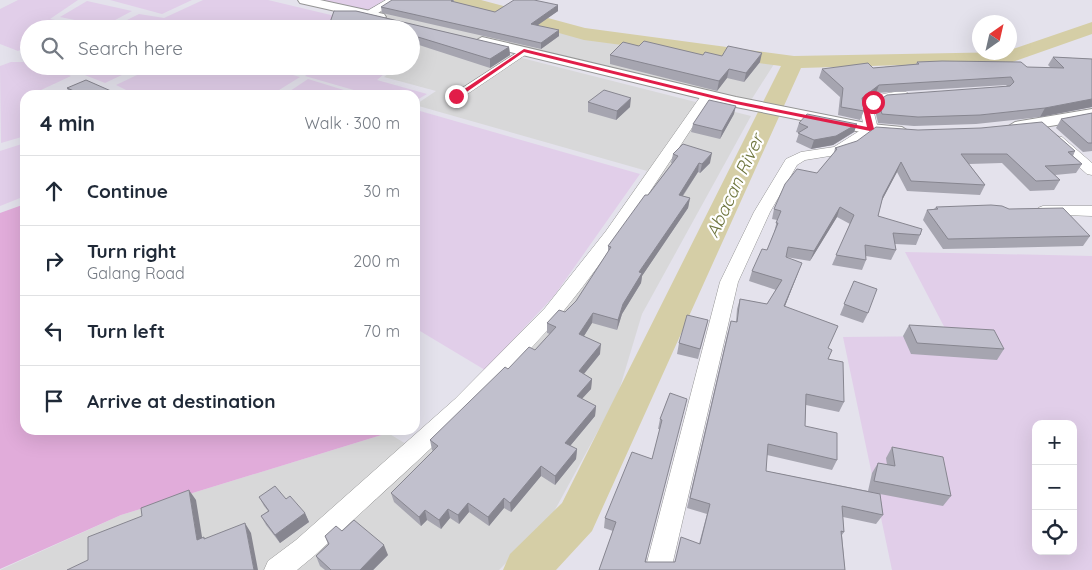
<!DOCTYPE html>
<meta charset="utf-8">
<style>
body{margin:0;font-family:Quicksand,sans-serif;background:#f6f6f7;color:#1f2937}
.controls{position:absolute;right:15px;bottom:15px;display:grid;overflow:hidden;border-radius:10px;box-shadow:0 5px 20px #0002}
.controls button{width:45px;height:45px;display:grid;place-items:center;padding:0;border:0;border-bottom:1px solid #e0e1e3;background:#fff;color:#1f2937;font:25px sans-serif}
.compass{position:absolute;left:972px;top:15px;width:45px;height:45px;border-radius:50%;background:#fff;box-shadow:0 5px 20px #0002;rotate:34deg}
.stop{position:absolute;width:15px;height:15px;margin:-11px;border:4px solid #e11d48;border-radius:50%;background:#fff}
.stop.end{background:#e11d48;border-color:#fff;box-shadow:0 1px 5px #0008}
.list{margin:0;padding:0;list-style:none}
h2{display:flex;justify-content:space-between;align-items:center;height:65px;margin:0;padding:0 20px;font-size:21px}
h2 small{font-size:16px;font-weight:400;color:#747a83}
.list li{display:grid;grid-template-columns:32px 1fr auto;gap:15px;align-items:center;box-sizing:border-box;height:70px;padding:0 20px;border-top:1px solid #e0e1e3}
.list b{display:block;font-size:19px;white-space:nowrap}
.list p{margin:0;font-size:16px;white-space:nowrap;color:#747a83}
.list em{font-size:16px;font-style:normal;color:#747a83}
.icon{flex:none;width:28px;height:28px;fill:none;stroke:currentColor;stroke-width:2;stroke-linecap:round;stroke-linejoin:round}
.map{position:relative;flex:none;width:1092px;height:570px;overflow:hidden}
.search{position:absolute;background:#fff;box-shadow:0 5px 20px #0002;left:20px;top:20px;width:400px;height:55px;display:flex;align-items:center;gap:12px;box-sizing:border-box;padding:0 18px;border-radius:28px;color:#747a83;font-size:19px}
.panel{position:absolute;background:#fff;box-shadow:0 5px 20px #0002;left:20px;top:90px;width:400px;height:345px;border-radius:15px}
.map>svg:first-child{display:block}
</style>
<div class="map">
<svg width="1092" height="570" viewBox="0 0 1092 570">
<rect width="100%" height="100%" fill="#e4e2ec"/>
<path fill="#d8d8d9" d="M 394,0 L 450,0 L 585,36 L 776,61 L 748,105 L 373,15 Z
M 411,30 L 751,116 L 642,314 L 618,394 L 550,519 L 499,570 L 0,570 L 121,515 L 388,433 L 411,447 L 541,325 L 647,171 L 415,105 L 436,91 L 384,77 L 396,68 L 392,66 L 411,66 Z"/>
<path fill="#e1cee9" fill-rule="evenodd" d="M 18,0 L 78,0 L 50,19 L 76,24 L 65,29 L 29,29 L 29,46 L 18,51 L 0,44 L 0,9 Z
M 110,0 L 192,0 L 162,14 Z
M 203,0 L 268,0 L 356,21 L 343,29 L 146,29 L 123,22 L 139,14 L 164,18 Z
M 316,0 L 384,0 L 366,12 Z
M 87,1 L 132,11 L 104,26 L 60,17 Z
M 11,62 L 29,62 L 29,66 L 46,66 L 71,76 L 41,90 L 50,95 L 25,95 L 25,136 L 1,143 L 0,66 Z
M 62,66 L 141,66 L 105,83 Z
M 156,66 L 261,66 L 300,77 L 271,95 L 136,95 L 116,85 Z
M 319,66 L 388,66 L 392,67 L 377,80 L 427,94 L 415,101 L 415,95 L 371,95 L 305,76 Z
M 308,79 L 360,95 L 284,95 Z
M 420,111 L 640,174 L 554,296 L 485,370 L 415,328 L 415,115 Z
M 25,143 L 25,196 L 0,206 L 0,151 Z
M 905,252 L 1092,256 L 1092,570 L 892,570 L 843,337 L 949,336 ZM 1036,424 L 1073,424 L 1073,551 L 1036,551 Z"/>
<path fill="#e1acda" d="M 25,204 L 25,430 L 383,430 L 388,433 L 121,515 L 0,569 L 0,213 Z"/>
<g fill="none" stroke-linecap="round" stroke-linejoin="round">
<path fill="#d5cea6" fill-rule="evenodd" d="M 452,0 L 481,0 L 585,28 L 794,56 L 1010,52 L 1010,50 L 1092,22 L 1092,34 L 1004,65 L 938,64 L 801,68 L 592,531 L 556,570 L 503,570 L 510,554 L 562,503 L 781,66 L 584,40 L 455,4 Z"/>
<g stroke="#959595" stroke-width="1">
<path id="minor" d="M 386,0 L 398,0 L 372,17 L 364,17 L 364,13 Z
M 524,48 L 528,49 L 528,53 L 460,99 L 456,100 L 450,96 Z
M 707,92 L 713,96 C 663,171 615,249 557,319 C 483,405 397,479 314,556 L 297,570 L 264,570 L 268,561 L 296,540 L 455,399 L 545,308 L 606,231 L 703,93 Z
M 895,92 L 906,92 L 912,96 C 904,104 885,98 873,109 L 878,129 L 853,149 L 842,154 L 805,160 L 797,165 L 770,212 L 738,282 L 671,570 L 645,570 L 720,282 L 754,212 L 786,159 L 801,152 L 834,147 L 864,128 L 860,108 C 868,97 881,94 895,92 Z
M 1057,136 L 1062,137 L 1092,163 L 1092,175 L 1087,174 L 1052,143 L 1050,140 Z
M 1043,206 L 1092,206 L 1092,216 L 1038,214 L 1035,211 L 1038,208 Z"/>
</g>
<g stroke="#959595" stroke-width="2">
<path id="tertiary" d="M 298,0 L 320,0 L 384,14 L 386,17 L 380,21 L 300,3 Z
M 482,37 L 736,97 L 871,124 L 902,127 L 910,132 L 902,137 L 871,134 L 736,107 L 477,44 L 475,41 Z
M 1092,109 L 1092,119 L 1015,132 L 1007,127 L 1015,122 Z"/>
</g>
<use href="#minor" fill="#fff" fill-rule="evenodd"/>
<use href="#tertiary" fill="#fff" fill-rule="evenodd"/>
</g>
<path fill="#a6a5b0" d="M 454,0 L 454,2 L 495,12 L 558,11 L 537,25 L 559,36 L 541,49 L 382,13 L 381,7 Z
M 334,11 L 356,11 L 509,47 L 510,55 L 490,68 L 419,45 L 411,49 L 411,29 L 328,29 Z
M 639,46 L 703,55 L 722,56 L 760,62 L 744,82 L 727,78 L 717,91 L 610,64 L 610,55 Z
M 1053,57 L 1092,59 L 1092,107 L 1040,117 L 976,124 L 914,126 L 878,123 L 875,110 L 878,101 L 1007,86 L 1006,85 L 876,93 L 863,104 L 864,111 L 860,120 L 838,115 L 840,97 L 819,78 L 822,69 L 873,68 L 916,64 L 917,62 L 1051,68 L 1048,65 Z
M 67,88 L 120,95 L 70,95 Z
M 588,102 L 630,107 L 616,120 L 588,112 Z
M 1092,113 L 1092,151 L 1083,152 L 1056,128 L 1061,119 Z
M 734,114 L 720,139 L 691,132 L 693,124 Z
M 799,123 L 857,124 L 854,132 L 833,145 L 811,149 L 796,142 L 799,133 L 796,132 Z
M 835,148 L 1075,151 L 1073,156 L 1082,164 L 1076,173 L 1055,175 L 1060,180 L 1054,190 L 1030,191 L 1002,163 L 969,164 L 985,185 L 980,195 L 907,191 L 897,172 L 882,200 L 878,216 L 920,235 L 916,245 L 895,244 L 896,250 L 891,260 L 866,256 L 866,260 L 862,270 L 832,265 L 850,224 L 837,217 L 810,261 L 786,257 L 798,273 L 785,306 L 828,348 L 828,359 L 844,402 L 839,412 L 806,405 L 805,426 L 837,460 L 832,470 L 767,455 L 766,471 L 868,491 L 872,473 L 878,463 L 887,465 L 886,458 L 892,447 L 951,496 L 943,506 L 880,494 L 883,515 L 876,524 L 843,517 L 844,532 L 842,535 L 845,570 L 599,570 L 613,531 L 604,528 L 605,518 L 652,459 L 660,429 L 658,429 L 660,419 L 670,393 L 646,562 L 674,562 L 699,544 L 707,514 L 687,508 L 728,332 L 736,322 L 737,309 L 740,299 L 767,304 L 776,290 L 749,281 L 752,271 L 767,250 L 774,233 L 777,220 L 772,219 L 774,209 L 817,173 L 834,153 Z
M 673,154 L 710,163 L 700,173 L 698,172 L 683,196 L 690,198 L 688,208 L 642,276 L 641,283 L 622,314 L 617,330 L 592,323 L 584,336 L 600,354 L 584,374 L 592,379 L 591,389 L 582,399 L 596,406 L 595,416 L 570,446 L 577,449 L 576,459 L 555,485 L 541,476 L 511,512 L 504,508 L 489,526 L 469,512 L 459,524 L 450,518 L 441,529 L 427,520 L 421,526 L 394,502 L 391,493 L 433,451 L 432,450 L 430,440 L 508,369 L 535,350 L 550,334 L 547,333 L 547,323 L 565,312 L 576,301 L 608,252 L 608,246 L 648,195 L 672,163 L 671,163 Z
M 936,207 L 1009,209 L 1090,236 L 1083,246 L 943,249 L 923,220 L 927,210 L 934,209 Z
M 854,281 L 868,313 L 863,323 L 840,315 Z
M 708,320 L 698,359 L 677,354 L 679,343 Z
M 909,325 L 1004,349 L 997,360 L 911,354 L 903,336 Z
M 259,497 L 286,499 L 305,513 L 309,522 L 280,543 L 266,525 L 261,516 L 268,511 L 264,506 Z
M 342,531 L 388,555 L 373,570 L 325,570 L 320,566 L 316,556 L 328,544 L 325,536 Z"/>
<path fill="#878690" d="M 558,5 L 558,11 L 531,30 L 531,24 Z
M 559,30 L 559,36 L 541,49 L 541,43 Z
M 418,37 L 419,45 L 411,49 L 411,40 Z
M 509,47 L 510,55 L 490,68 L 490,59 Z
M 762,53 L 760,62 L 744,82 L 746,73 Z
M 729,69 L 727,78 L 717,91 L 719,81 Z
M 879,85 L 876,93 L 859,107 L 862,98 Z
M 631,98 L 630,107 L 616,120 L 617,111 Z
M 1092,99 L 1092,107 L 1040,117 L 1045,108 Z
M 736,106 L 734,114 L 720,139 L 722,131 Z
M 857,124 L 854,132 L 833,145 L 811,149 L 814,140 Z
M 712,153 L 710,163 L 700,173 L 702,164 Z
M 901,162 L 897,172 L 879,206 L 883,196 Z
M 699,163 L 698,172 L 677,204 L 679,195 Z
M 690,198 L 688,208 L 642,276 L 641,283 L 622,314 L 617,330 L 618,320 L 623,304 L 639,272 Z
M 840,207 L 837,217 L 810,261 L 814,251 Z
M 802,263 L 798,273 L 781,316 L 784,306 Z
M 593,313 L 592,323 L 579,344 L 579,334 Z
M 601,344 L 600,354 L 578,381 L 579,371 Z
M 592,379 L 591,389 L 576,405 L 577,396 Z
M 596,406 L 595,416 L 565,452 L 565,443 Z
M 577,449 L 576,459 L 555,485 L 555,476 Z
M 541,466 L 541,476 L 511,512 L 510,503 Z
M 189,490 L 196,500 L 204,549 L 197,540 Z
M 504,498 L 504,508 L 489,526 L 488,517 Z
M 468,503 L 469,512 L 459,524 L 458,515 Z
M 448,509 L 450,518 L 441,529 L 439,520 Z
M 425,510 L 427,520 L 421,526 L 419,517 Z
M 305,513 L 309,522 L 280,543 L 275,535 Z
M 245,523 L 251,533 L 258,570 L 254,570 Z
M 384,545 L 388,555 L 373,570 L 360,570 Z"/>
<path fill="#c1c0cd" stroke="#878690" d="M 392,0 L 453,0 L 451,1 L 495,12 L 514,0 L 534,0 L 558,5 L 531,24 L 559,30 L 541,43 L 381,7 Z
M 334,11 L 356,11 L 509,47 L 490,59 L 418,37 L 411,40 L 411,29 L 332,29 L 328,28 Z
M 644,41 L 703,55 L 705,52 L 722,56 L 728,46 L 762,53 L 746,73 L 729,69 L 719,81 L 610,55 L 623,42 L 639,46 Z
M 1053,57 L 1092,59 L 1092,99 L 1045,108 L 980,115 L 918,117 L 882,114 L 878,101 L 887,95 L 1010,86 L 1014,82 L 1011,77 L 879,85 L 862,98 L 864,111 L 841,107 L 843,88 L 822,69 L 868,63 L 873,68 L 919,64 L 917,62 L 942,61 L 1021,62 L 1027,67 L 1064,68 Z
M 86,80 L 120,95 L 83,95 L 67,88 Z
M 604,90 L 631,98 L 617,111 L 588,102 Z
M 709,100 L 736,106 L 722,131 L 693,124 Z
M 1092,113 L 1092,143 L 1088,143 L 1061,119 Z
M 807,114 L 857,124 L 836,136 L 814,140 L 798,133 L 808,127 L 799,123 Z
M 1042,122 L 1075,151 L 1068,152 L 1082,164 L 1045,166 L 1060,180 L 1036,181 L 1007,154 L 961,154 L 985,185 L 911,181 L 901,162 L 883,196 L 878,216 L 922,229 L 920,235 L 893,233 L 896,250 L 865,245 L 866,260 L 836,255 L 854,215 L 840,207 L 814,251 L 788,247 L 786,257 L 802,263 L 784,306 L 838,326 L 828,348 L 832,350 L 828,359 L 843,362 L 844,402 L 806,394 L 805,426 L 837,433 L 837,460 L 768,444 L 766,471 L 880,494 L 883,515 L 842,506 L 844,532 L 841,531 L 845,570 L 599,570 L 616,522 L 605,518 L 632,452 L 652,459 L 662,420 L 660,419 L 670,393 L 687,399 L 645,562 L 675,562 L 681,537 L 700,544 L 710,504 L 690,498 L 731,321 L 737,322 L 740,299 L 767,304 L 782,280 L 752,271 L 762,249 L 767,250 L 778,223 L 776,223 L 781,211 L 774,209 L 785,184 L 797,169 L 817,173 L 837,149 L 835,148 L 857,141 L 876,127 L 918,130 L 981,128 Z
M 683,144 L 712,153 L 702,164 L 699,163 L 679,195 L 690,198 L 639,272 L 642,273 L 623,304 L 618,320 L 593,313 L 579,334 L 601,344 L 579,371 L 592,379 L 577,396 L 596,406 L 565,443 L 577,449 L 555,476 L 541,466 L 510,503 L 504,498 L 488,517 L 468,503 L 458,515 L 448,509 L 439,520 L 425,510 L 419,517 L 391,493 L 438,446 L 430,440 L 505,367 L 508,369 L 529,347 L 535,350 L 556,327 L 547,323 L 559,310 L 565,312 L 576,301 L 611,247 L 608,246 L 645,195 L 648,195 L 678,156 L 673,154 Z
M 991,205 L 1002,206 L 1009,209 L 1063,208 L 1090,236 L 948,239 L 927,210 L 938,209 L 936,207 Z
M 854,281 L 877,289 L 868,313 L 844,304 Z
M 687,315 L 708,320 L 700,349 L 679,343 Z
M 909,325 L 994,330 L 1004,349 L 917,343 Z
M 892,447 L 943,457 L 951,496 L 874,481 L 878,463 L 895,466 Z
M 275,486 L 286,499 L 290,496 L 305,513 L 275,535 L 261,516 L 269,511 L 259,497 Z
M 189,490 L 197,540 L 204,537 L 204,539 L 245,523 L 254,570 L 67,570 L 88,560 L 88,537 L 142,516 L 141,508 Z
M 354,520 L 384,545 L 360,570 L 331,570 L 316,556 L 329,544 L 325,536 L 336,526 L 342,531 Z"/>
<path fill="#e11d48" d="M 524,49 L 736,101 L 867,127 L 863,108 L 873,100 L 876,102 L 869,109 L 874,129 L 870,131 L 736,104 L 524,52 L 458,98 L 454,96 Z"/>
<g text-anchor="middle" stroke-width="4.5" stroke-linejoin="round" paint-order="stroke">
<g font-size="18" font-style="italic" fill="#6e753e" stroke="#fff">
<text transform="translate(735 186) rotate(-65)" y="6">Abacan River</text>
</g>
</g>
</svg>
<div class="controls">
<button>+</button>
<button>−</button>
<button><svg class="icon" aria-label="locate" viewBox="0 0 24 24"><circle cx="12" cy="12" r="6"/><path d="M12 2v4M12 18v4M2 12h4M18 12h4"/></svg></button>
</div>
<svg class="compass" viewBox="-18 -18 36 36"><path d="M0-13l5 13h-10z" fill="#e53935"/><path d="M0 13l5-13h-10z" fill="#747a83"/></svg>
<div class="stop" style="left:873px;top:102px"></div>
<div class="stop end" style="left:456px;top:96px"></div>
<div class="search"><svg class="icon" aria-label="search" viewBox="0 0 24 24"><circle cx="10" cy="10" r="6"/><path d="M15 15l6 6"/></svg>Search here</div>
<section class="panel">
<h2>4 min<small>Walk · 300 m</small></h2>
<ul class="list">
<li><svg class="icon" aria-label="ahead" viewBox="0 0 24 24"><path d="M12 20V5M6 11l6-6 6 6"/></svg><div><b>Continue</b></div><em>30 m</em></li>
<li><svg class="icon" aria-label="right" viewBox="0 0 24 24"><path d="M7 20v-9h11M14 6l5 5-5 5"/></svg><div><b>Turn right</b><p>Galang Road</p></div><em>200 m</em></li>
<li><svg class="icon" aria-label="left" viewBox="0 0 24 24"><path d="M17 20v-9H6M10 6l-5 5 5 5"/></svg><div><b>Turn left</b></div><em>70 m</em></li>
<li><svg class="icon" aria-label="arrive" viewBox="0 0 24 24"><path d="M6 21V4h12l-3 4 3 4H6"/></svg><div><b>Arrive at destination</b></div></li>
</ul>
</section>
</div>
